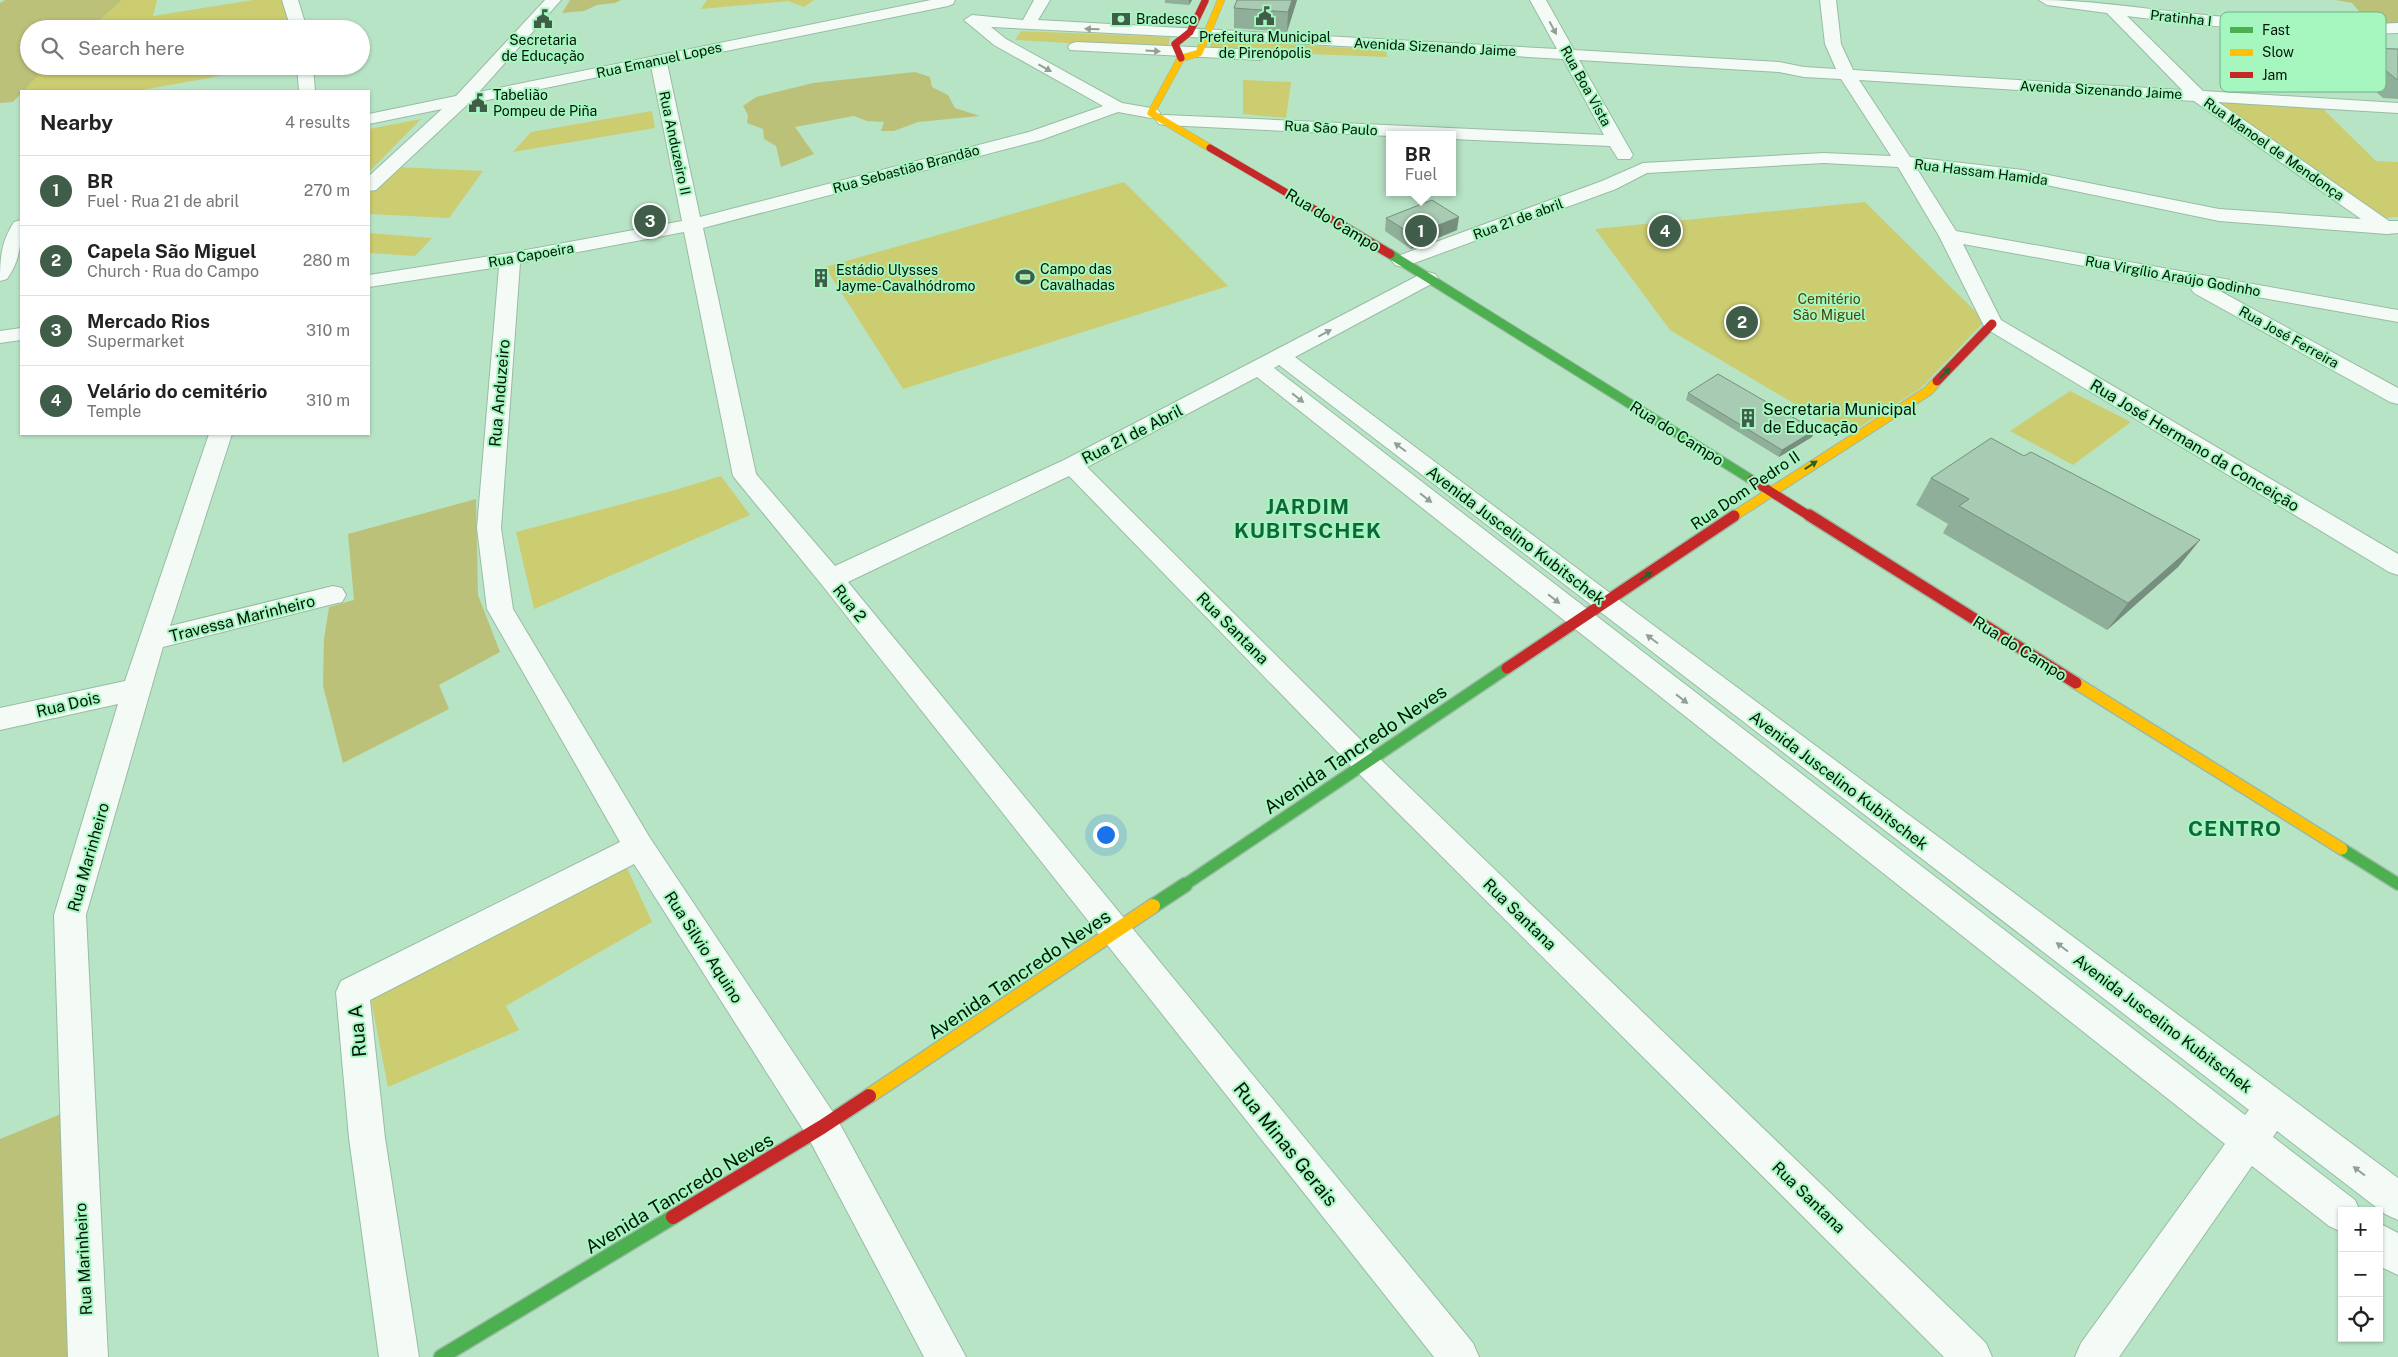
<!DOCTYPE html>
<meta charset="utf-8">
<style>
body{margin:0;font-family:"Public Sans",sans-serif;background:#f6f6f6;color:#222}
.controls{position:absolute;right:15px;bottom:15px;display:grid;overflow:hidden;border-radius:0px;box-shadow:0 1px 4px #0004}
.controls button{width:45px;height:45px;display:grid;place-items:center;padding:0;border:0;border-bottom:1px solid #e0e0e0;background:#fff;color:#222;font:25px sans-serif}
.you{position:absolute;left:1105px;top:834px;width:18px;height:18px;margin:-12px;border:4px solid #fff;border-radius:50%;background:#1a73e8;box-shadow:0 0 0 8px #1a73e833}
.badge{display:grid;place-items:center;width:32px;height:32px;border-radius:50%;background:#405d4a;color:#fff;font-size:16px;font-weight:700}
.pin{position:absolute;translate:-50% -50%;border:2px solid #fff;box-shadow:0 1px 5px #0006}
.popup{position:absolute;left:1386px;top:131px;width:70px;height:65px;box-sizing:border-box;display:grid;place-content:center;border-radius:0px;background:#fff;filter:drop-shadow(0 1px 4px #0005);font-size:16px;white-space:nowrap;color:#767676}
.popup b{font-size:19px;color:#222}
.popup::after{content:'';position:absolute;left:50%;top:100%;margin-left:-10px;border:10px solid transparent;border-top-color:#fff}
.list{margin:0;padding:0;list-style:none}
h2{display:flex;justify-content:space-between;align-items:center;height:65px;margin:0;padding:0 20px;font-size:21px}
h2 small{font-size:16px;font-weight:400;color:#767676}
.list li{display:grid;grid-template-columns:32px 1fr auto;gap:15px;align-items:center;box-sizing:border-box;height:70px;padding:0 20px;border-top:1px solid #e0e0e0}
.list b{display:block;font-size:19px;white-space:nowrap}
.list p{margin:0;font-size:16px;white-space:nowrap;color:#767676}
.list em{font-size:16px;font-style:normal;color:#767676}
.icon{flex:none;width:28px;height:28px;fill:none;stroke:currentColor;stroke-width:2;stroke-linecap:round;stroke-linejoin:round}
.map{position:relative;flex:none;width:2398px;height:1357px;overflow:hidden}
.search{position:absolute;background:#fff;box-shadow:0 1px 4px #0004;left:20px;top:20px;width:350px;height:55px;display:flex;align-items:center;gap:12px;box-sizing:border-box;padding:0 18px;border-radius:28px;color:#767676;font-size:19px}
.panel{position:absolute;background:#fff;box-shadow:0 1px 4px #0004;left:20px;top:90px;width:350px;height:345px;border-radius:0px}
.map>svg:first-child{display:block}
</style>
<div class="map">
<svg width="2398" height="1357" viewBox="0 0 2398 1357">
<rect width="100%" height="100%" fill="#b8e4c6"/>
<path fill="#cccc71" d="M 122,0 L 157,0 L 153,16 L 253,0 L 288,0 L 293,29 L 83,29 L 91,28 Z
M 707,0 L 814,0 L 804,7 L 788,1 L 701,9 Z
M 1021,31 L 1170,37 L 1168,49 L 1015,40 Z
M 1212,40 L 1386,50 L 1387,57 L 1209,50 Z
M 47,66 L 257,66 L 209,78 L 142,90 L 23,91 Z
M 1243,80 L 1291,82 L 1286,118 L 1243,114 Z
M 2209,98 L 2320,106 L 2376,161 L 2398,162 L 2398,217 L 2383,218 Z
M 652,111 L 655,128 L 513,152 L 531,132 Z
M 421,119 L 369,172 L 369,129 Z
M 397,167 L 483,171 L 449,218 L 369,214 L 369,194 Z
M 1124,182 L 1228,286 L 903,389 L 825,267 Z
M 1865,202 L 1985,321 L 1921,388 L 1847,435 L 1670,330 L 1595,229 Z
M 369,233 L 432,238 L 415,256 L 369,253 Z
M 2070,391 L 2131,422 L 2073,465 L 2010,431 Z
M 721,476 L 750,515 L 534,609 L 516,532 L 675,490 Z
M 627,868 L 652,922 L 506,1006 L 519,1030 L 388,1087 L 370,995 L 566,896 Z"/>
<path fill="#bcc179" d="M 5,0 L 122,0 L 91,28 L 29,29 L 29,51 L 26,55 L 29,56 L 29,66 L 47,66 L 13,102 L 0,103 L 0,3 Z
M 570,0 L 621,0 L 615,3 L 597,5 L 584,11 L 562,13 Z
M 2336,0 L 2398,0 L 2398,30 L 2375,30 L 2352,3 Z
M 915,72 L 930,77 L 932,87 L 948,95 L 955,108 L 980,116 L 918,122 L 894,131 L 881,131 L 884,122 L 867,121 L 854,116 L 795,127 L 814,154 L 781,167 L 776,146 L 764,139 L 763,129 L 747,123 L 748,115 L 743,106 L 756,97 L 813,83 Z
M 476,499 L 478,595 L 500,652 L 439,685 L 449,709 L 343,763 L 323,686 L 324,639 L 329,607 L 354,600 L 348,534 Z
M 61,1114 L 71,1357 L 0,1357 L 0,1139 Z"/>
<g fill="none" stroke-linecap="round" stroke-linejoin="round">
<g stroke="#99bba4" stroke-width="2">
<path id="street" d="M 282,0 L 298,0 L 307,29 L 291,29 Z
M 545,0 L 561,0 L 479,92 L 931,0 L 955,0 L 953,4 L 948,6 L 667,63 L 700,217 L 1029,132 L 1103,106 L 994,45 L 964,20 L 972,15 L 1023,20 L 1034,0 L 1050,0 L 1038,20 L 1557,49 L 1530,0 L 1546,0 L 1574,50 L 1779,62 L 1804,67 L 1836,69 L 1825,44 L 1820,0 L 1836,0 L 1841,44 L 1853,70 L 2182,90 L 2107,13 L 2047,5 L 2039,0 C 2086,0 2131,7 2177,12 C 2250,20 2324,27 2398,23 L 2398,33 C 2307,37 2217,27 2127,16 L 2203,91 L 2398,103 L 2398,113 L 2218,102 L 2389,221 L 2398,221 L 2398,233 L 2387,234 L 2219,221 L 2023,180 L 1917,169 L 1956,231 L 2398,310 L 2398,322 L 2218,290 L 2398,388 L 2398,404 L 2390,402 L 2194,293 L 2191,289 L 2193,286 L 1963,244 L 2001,320 L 2398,554 L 2398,575 L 2389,572 L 1985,328 L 1939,236 L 1898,167 L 1824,163 L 1647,173 L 1616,189 L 1409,265 L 1402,267 L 1395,265 L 1392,261 L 1395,257 L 1602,181 L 1643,163 L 1824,153 L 1891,156 L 1841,79 L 1804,77 L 1779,72 L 1579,60 L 1633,155 L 1630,159 L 1618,159 L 1610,146 L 1452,139 L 1452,135 L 1390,136 L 1165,125 L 1159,124 L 1156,120 L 1159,116 L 1165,115 L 1604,135 L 1563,59 L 1190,37 L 991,27 L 1006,39 L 1122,103 L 1157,109 L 1160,113 L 1157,117 L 1151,118 L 1118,112 L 1041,140 L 703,228 L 756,474 L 835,566 L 1064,460 L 1421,274 L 1428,272 L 1435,274 L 1438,278 L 1435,282 L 1295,357 L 1614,596 L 2398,1178 L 2398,1220 L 2385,1214 L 2277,1131 L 2273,1137 L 2355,1200 L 2360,1211 L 2342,1211 L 2342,1232 L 2329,1226 L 2252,1166 L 2119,1357 L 2075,1357 L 2081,1343 L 2225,1144 L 1257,377 L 1087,467 L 1376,755 L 1986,1343 L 1992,1357 L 1944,1357 L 1356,771 L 1069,476 L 848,582 L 1473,1343 L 1479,1357 L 1434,1357 L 822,585 L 737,481 L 733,476 L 684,232 L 520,263 L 501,528 L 513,609 L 650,838 L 835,1115 L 966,1357 L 924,1357 L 809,1139 L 634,864 L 370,1000 L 385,1138 L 419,1357 L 379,1357 L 349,1138 L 336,992 L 341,981 L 620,842 L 487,609 L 477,528 L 499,267 L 369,287 L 369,275 L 510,253 L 682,221 L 651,66 L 468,104 L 376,190 L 369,191 L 369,176 L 442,109 L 369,124 L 369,114 L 456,96 ZM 1859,80 L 2194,101 L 2361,219 L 2219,209 L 2023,170 L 1910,157 ZM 1279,365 L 2249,1110 L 2245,1115 L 1274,368 Z
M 1076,42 L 1260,50 L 1266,52 L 1268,55 L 1266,58 L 1260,60 L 1070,50 L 1068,47 L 1070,44 Z
M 297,66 L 313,66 L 315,91 L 299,91 Z
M 21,220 C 22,241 20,261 7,279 L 0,281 C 0,258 1,242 14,222 Z
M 21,328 L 21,340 L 0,343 L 0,331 Z
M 209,434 L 232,434 L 170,626 L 333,586 L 342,588 L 346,595 L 342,602 L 333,604 L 163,647 L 86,915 L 108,1357 L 68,1357 L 54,915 L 118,704 L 0,730 L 0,708 L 125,681 Z
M 2379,1223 L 2398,1233 L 2398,1275 L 2379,1266 Z"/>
</g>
<g stroke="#99bba4" stroke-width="11">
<path id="fast-far2" d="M 1390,254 L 1752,480"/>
</g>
<g stroke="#99bba4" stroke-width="14">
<path id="fast-far1" d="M 2342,849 L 2398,884
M 1183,886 L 1507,668"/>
</g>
<g stroke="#99bba4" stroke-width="17">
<path id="fast" d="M 1153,906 L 1185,885
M 441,1357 L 673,1217"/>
</g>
<g stroke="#99bba4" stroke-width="8">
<path id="slow-far3" d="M 1210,148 L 1151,113 L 1181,58 L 1199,53 L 1221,0"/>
</g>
<g stroke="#99bba4" stroke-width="11">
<path id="slow-far2" d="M 1734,516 L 1928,391 L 1937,381"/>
</g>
<g stroke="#99bba4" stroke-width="14">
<path id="slow-far1" d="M 2076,683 L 2342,849"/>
</g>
<g stroke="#99bba4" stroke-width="17">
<path id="slow" d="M 869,1096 L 1153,906"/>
</g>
<g stroke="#99bba4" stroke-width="8">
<path id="jam-far3" d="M 1181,58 L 1175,44 L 1190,32 L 1205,1
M 1210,148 L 1345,227"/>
</g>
<g stroke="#99bba4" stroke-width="11">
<path id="jam-far2" d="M 1343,226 L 1390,254
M 1937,381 L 1992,324
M 1752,480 L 1811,517"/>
</g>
<g stroke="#99bba4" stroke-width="14">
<path id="jam-far1" d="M 1809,515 L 2076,683
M 1507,668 L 1734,516"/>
</g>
<g stroke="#99bba4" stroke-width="17">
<path id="jam" d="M 673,1217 L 822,1127 L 869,1096"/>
</g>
<use href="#street" fill="#f4fbf6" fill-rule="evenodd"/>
<use href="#fast-far2" stroke="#4caf50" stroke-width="9"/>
<use href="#fast-far1" stroke="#4caf50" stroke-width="11"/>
<use href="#fast" stroke="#4caf50" stroke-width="14"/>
<use href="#slow-far3" stroke="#ffc107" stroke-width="7"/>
<use href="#slow-far2" stroke="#ffc107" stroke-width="9"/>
<use href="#slow-far1" stroke="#ffc107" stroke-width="11"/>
<use href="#slow" stroke="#ffc107" stroke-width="14"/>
<use href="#jam-far3" stroke="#c62828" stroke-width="7"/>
<use href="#jam-far2" stroke="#c62828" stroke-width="9"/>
<use href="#jam-far1" stroke="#c62828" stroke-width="11"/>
<use href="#jam" stroke="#c62828" stroke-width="14"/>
</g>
<path fill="#90af9a" d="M 1165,0 L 1192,0 L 1189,5 L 1165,3 Z
M 1237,0 L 1300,0 L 1297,0 L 1287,32 L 1234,28 L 1234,8 Z
M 2359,48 L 2398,49 L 2398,99 L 2383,98 L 2347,66 Z
M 1386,218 L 1457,230 L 1411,249 L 1385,231 Z
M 1688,393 L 1815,430 L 1812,437 L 1779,457 L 1686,400 Z
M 2024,456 L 2200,540 L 2178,567 L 2107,630 L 1943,533 L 1948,524 L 1916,505 L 1931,478 Z"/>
<path fill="#768e7d" d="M 1189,0 L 1192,0 L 1189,5 Z
M 1292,0 L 1297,0 L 1287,32 L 1288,12 Z
M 1459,217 L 1457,230 L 1411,249 L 1413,235 Z
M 1815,430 L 1812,437 L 1779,457 L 1782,450 Z
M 2200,540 L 2178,567 L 2107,630 L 2128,603 Z"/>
<path fill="#a8cbb3" stroke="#768e7d" d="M 1237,0 L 1292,0 L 1288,12 L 1234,8 Z
M 2359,48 L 2398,49 L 2398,79 L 2396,79 Z
M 1432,200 L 1459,217 L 1413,235 L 1386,218 Z
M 1718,374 L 1815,430 L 1782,450 L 1688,393 Z
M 1991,438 L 2024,456 L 2031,452 L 2200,540 L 2128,603 L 1959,506 L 1969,499 L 1931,478 Z"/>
<defs><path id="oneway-solid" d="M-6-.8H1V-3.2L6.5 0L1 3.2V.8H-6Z" transform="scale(1.25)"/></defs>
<g fill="#929f96">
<use href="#oneway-solid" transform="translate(1553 28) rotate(62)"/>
<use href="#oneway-solid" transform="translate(1092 29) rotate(-178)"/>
<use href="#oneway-solid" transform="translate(1153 51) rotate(3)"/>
<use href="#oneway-solid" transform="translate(1045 68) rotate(29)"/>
<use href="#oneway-solid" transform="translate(1325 333) rotate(-28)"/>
<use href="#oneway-solid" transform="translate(1298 398) rotate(38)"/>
<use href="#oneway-solid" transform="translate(1400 447) rotate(-143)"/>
<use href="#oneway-solid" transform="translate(1426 498) rotate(38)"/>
<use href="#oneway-solid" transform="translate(1554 599) rotate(38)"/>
<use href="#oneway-solid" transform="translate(1652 639) rotate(-143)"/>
<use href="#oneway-solid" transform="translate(1682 699) rotate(38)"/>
<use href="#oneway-solid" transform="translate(2062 947) rotate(-143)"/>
<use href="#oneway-solid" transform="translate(2359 1171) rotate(-143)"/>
</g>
<g fill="#26622c">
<use href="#oneway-solid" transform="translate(1945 373) rotate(-46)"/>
<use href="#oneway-solid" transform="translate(1811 465) rotate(-33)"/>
<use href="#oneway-solid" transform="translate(1646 576) rotate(-34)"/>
</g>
<defs>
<g id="civic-bare" transform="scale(1.5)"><path d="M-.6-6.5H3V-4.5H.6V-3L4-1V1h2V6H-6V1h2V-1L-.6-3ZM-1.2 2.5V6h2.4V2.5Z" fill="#405d4a" stroke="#a6f6c0" stroke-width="2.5" paint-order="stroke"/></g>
<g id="bank-bare" transform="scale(1.5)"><path d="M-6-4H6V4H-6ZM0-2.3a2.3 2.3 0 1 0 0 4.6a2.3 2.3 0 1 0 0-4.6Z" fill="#405d4a" stroke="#a6f6c0" stroke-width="2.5" paint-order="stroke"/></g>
<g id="stadium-bare" transform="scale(1.5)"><path d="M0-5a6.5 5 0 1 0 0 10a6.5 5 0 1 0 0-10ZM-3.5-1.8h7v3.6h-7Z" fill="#405d4a" stroke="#a6f6c0" stroke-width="2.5" paint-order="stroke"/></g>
<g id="building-bare" transform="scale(1.5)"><path d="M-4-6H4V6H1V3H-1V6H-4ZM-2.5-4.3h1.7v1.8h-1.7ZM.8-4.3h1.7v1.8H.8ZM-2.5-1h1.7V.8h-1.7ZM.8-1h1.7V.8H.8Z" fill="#405d4a" stroke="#a6f6c0" stroke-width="2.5" paint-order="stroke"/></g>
</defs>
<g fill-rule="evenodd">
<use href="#civic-bare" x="1265" y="16"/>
<use href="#civic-bare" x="543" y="19"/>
<use href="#bank-bare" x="1121" y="19"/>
<use href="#civic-bare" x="478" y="103"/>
<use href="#stadium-bare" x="1025" y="277"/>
<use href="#building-bare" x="821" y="278"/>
<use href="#building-bare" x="1748" y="418"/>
</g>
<g text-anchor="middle" stroke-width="4" stroke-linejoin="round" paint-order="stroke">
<g font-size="14" fill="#001507" stroke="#a6f6c0">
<text transform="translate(2181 18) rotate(6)" y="5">Pratinha I</text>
<text transform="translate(1435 47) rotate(3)" y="5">Avenida Sizenando Jaime</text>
<text transform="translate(659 60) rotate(-12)" y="5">Rua Emanuel Lopes</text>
<text transform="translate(1586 86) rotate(61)" y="5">Rua Boa Vista</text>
<text transform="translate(2101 90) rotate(3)" y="5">Avenida Sizenando Jaime</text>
<text transform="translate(1331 128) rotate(3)" y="5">Rua São Paulo</text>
<text transform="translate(675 143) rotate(78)" y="5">Rua Anduzeiro II</text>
<text transform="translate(2274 149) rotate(35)" y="5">Rua Manoel de Mendonça</text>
<text transform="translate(906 169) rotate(-15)" y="5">Rua Sebastião Brandão</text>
<text transform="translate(1981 172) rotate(7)" y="5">Rua Hassam Hamida</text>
<text transform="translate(1518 219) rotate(-20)" y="5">Rua 21 de abril</text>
<text transform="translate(531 255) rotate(-10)" y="5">Rua Capoeira</text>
<text transform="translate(2173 276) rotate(10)" y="5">Rua Virgílio Araújo Godinho</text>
<text transform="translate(2289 337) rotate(29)" y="5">Rua José Ferreira</text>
</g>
<g font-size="14" fill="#001507" stroke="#a6f6c0" text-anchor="start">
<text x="1136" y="24">Bradesco</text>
<text x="1265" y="42" text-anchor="middle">Prefeitura Municipal<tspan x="1265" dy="16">de Pirenópolis</tspan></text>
<text x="543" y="45" text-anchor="middle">Secretaria<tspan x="543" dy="16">de Educação</tspan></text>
<text x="493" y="100">Tabelião<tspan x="493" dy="16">Pompeu de Piña</tspan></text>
<text x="1040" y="274">Campo das<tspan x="1040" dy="16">Cavalhadas</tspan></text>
<text x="836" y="275">Estádio Ulysses<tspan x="836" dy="16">Jayme-Cavalhódromo</tspan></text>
</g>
<g font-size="14" fill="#514307" stroke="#a6f6c0">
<text x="1829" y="304">Cemitério<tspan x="1829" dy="16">São Miguel</tspan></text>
</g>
<g font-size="16" fill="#001507" stroke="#a6f6c0">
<text transform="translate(1333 220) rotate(31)" y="6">Rua do Campo</text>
<text transform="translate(499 393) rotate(-85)" y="6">Rua Anduzeiro</text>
<text transform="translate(1677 433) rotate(32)" y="6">Rua do Campo</text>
<text transform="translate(1132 434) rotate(-27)" y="6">Rua 21 de Abril</text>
<text transform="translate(2195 445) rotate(31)" y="6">Rua José Hermano da Conceição</text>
<text transform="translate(1745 490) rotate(-34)" y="6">Rua Dom Pedro II</text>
<text transform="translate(1516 535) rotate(37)" y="6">Avenida Juscelino Kubitschek</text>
<text transform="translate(850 603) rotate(51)" y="6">Rua 2</text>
<text transform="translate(242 618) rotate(-14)" y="6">Travessa Marinheiro</text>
<text transform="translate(1233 628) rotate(45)" y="6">Rua Santana</text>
<text transform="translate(2020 648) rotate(32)" y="6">Rua do Campo</text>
<text transform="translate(68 704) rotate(-13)" y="6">Rua Dois</text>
<text transform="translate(1839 780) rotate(37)" y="6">Avenida Juscelino Kubitschek</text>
<text transform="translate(88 857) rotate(-74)" y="6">Rua Marinheiro</text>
<text transform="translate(1520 914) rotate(44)" y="6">Rua Santana</text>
<text transform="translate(704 947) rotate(57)" y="6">Rua Silvio Aquino</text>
<text transform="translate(2163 1023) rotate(37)" y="6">Avenida Juscelino Kubitschek</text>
<text transform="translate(1809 1197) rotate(44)" y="6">Rua Santana</text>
<text transform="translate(83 1259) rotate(-93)" y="6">Rua Marinheiro</text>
</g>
<g font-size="16" fill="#001507" stroke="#a6f6c0" text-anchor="start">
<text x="1763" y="415">Secretaria Municipal<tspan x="1763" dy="18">de Educação</tspan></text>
</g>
<g font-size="19" fill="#001507" stroke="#a6f6c0">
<text transform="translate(1355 749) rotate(-34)" y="7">Avenida Tancredo Neves</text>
<text transform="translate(1019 974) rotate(-34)" y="7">Avenida Tancredo Neves</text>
<text transform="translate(357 1031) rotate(-95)" y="7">Rua A</text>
<text transform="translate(1286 1144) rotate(51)" y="7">Rua Minas Gerais</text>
<text transform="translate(679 1193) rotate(-31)" y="7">Avenida Tancredo Neves</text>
</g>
<g font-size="21" font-weight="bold" letter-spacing="1" fill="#0d6739" stroke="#a6f6c0">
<text x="1308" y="514">JARDIM<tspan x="1308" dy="24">KUBITSCHEK</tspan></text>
<text x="2235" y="836">CENTRO</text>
</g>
</g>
<rect x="2220" y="12" width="166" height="80" rx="8" fill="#a6f6c0" stroke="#74b288" stroke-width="1"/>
<rect x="2230" y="27" width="23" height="6" fill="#4caf50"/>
<rect x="2230" y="49" width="23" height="7" fill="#ffc107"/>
<rect x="2230" y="72" width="23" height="6" fill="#c62828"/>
<g font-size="14" fill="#001507">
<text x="2262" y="35">Fast</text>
<text x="2262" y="57">Slow</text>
<text x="2262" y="80">Jam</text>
</g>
</svg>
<div class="controls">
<button>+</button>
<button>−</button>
<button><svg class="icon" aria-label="locate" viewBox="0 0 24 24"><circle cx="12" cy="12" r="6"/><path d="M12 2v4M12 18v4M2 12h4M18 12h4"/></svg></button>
</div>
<div class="you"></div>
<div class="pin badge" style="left:1421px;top:231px">1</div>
<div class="popup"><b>BR</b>Fuel</div>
<div class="pin badge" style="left:1742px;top:322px">2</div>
<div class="pin badge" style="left:650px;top:221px">3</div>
<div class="pin badge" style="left:1665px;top:231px">4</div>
<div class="search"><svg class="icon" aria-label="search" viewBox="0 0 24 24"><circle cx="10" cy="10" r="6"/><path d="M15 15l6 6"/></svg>Search here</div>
<section class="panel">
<h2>Nearby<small>4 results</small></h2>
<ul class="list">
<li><span class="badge">1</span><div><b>BR</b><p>Fuel · Rua 21 de abril</p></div><em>270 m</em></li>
<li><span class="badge">2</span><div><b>Capela São Miguel</b><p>Church · Rua do Campo</p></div><em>280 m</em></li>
<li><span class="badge">3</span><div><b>Mercado Rios</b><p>Supermarket</p></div><em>310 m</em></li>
<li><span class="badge">4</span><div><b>Velário do cemitério</b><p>Temple</p></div><em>310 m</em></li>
</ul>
</section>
</div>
